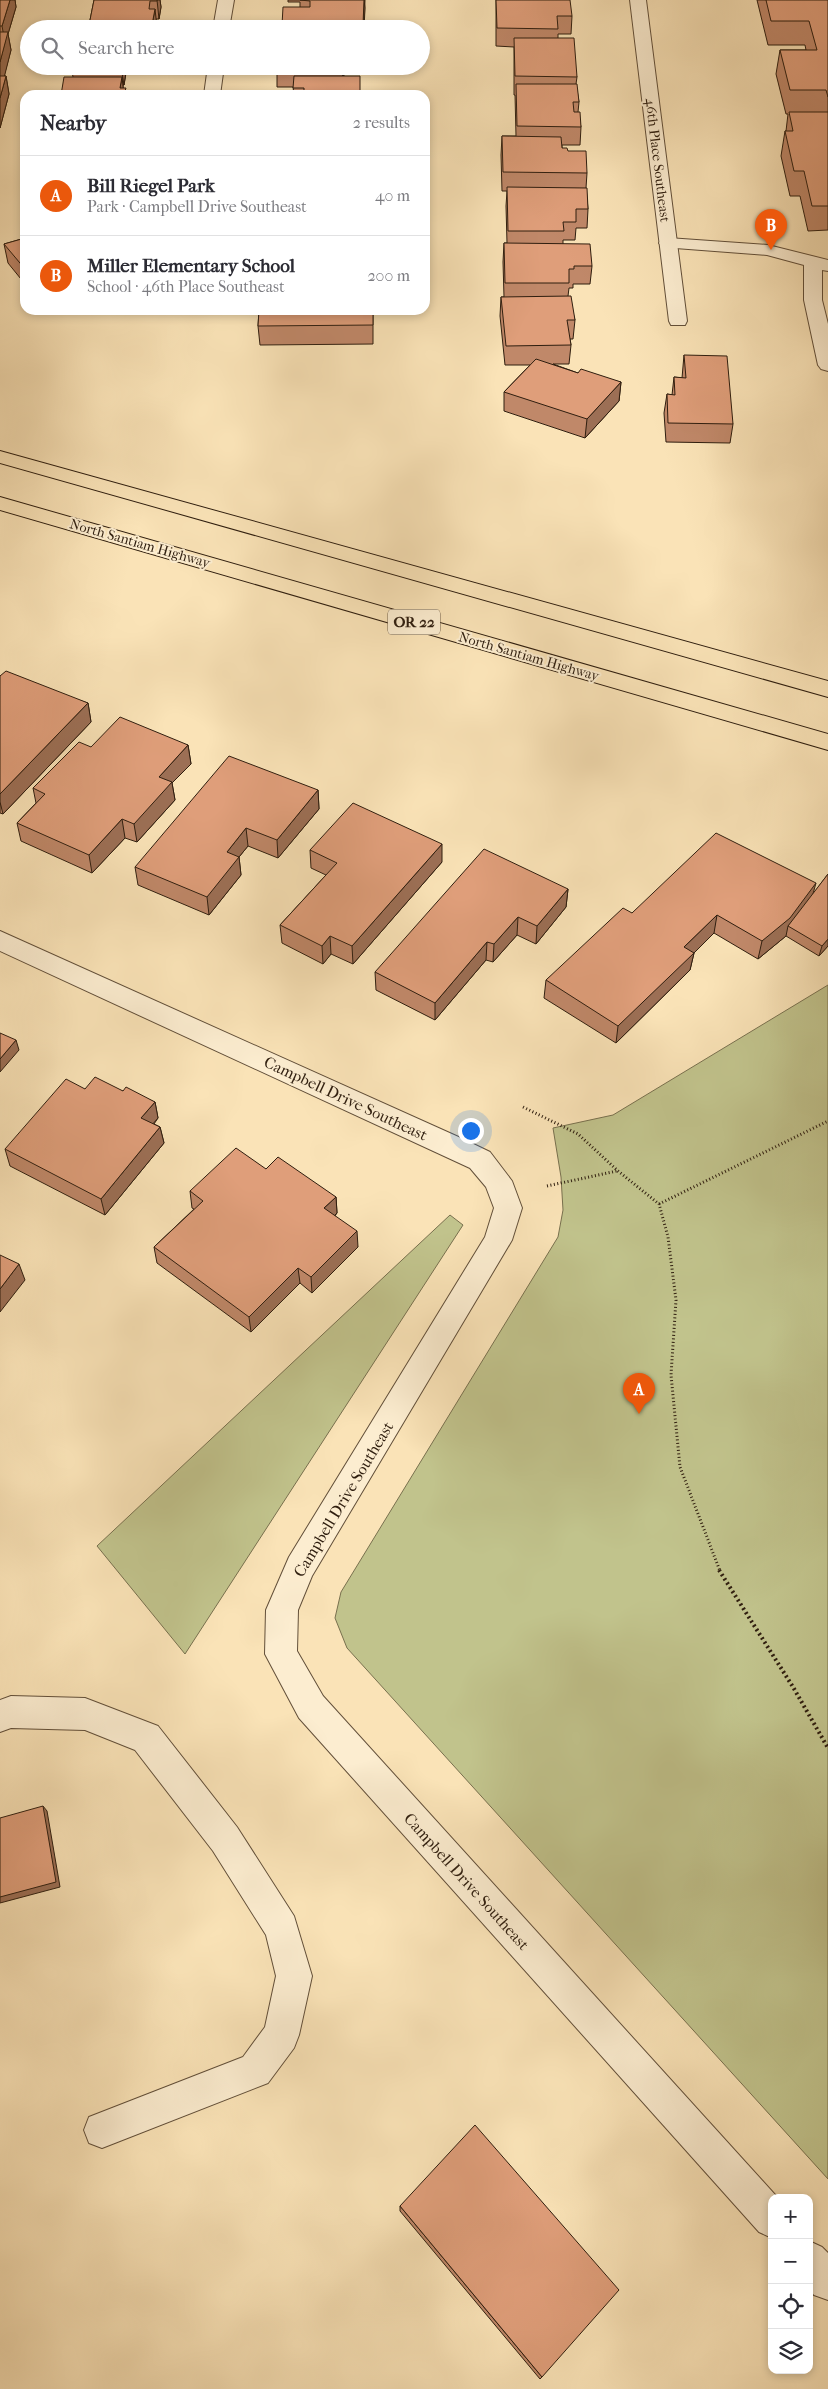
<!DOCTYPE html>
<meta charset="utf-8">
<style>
body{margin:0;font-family:"IM FELL French Canon",serif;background:#f7f7f7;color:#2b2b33}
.controls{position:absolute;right:15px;bottom:15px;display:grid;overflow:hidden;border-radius:10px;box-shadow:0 2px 8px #0003}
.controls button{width:45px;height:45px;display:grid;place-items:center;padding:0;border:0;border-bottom:1px solid #e1e1e2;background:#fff;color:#2b2b33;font:25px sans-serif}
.you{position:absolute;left:470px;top:1130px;width:18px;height:18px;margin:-12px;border:4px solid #fff;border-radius:50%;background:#1a73e8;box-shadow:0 0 0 8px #1a73e833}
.badge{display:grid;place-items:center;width:32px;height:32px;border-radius:50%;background:#ea580c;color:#fff;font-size:16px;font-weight:700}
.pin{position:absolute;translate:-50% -41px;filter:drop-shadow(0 1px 2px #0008)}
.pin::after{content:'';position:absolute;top:26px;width:18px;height:15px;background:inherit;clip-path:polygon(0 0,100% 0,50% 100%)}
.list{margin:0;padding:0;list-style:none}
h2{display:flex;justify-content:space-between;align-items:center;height:65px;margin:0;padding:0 20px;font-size:21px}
h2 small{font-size:16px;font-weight:400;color:#7c7c81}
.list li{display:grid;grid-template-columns:32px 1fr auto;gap:15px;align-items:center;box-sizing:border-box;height:80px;padding:0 20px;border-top:1px solid #e1e1e2}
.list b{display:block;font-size:19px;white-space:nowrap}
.list p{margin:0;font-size:16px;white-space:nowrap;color:#7c7c81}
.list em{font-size:16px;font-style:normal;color:#7c7c81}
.icon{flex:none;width:28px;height:28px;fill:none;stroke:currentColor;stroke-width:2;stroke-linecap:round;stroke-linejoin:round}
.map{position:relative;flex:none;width:828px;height:2389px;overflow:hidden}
.search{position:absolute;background:#fff;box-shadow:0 2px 8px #0003;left:20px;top:20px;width:410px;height:55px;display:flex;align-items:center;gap:12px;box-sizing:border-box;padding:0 18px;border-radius:28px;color:#7c7c81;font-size:19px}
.panel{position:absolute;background:#fff;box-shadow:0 2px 8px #0003;left:20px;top:90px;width:410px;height:225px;border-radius:15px}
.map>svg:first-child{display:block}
</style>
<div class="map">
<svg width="828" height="2389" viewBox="0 0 828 2389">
<rect width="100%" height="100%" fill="#fae3b7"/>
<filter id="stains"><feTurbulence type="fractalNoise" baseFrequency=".004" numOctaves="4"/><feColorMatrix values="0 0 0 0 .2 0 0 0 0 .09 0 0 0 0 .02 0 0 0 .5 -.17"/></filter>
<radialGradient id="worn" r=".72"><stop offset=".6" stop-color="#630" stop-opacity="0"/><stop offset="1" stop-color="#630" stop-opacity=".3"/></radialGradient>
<path fill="#c1c38c" stroke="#78704e" d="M 828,985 L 828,2179 L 347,1648 L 335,1618 L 341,1592 L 558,1237 L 563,1210 L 561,1177 L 553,1128 L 613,1115 Z
M 450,1215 L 463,1225 L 185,1654 L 97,1546 Z"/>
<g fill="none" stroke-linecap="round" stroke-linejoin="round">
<g stroke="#624f39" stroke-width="2">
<path id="lane" d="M 668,238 L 768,245 L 828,260 L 828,271 L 822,270 L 822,300 L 828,324 L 828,371 L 821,369 L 818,365 L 804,300 L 804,265 L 767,255 L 662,247 L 659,243 L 662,239 Z
M 11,1696 L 85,1698 L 158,1726 L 237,1827 L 294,1916 L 312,1976 L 299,2035 L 294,2048 L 268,2083 L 102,2148 L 89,2143 L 84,2130 L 89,2117 L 243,2057 L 265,2027 L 276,1976 L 266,1935 L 213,1851 L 135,1750 L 85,1730 L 11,1728 L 0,1732 L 0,1700 Z"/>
</g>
<g stroke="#624f39" stroke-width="2">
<path id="street" d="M 218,0 L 234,0 L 229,29 L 213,29 Z
M 630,0 L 646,0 L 687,321 L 685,325 L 671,325 L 669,321 Z
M 208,66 L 224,66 L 220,95 L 204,95 Z
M 0,931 L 463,1139 L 490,1152 L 512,1181 L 522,1208 L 512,1240 L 312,1576 L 298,1610 L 297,1651 L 323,1696 L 778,2198 L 772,2198 L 772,2238 L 759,2232 L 299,1718 L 265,1654 L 266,1610 L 289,1557 L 485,1237 L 494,1208 L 486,1187 L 470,1168 L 0,951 Z
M 809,2241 L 822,2247 L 828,2253 L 828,2300 L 814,2295 L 809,2289 Z"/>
</g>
<g stroke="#2f1e0f" stroke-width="2">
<path id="highway" d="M 0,451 L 828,681 L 828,697 L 0,463 Z
M 0,497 L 828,734 L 828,750 L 0,510 Z"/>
</g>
<path stroke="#2f1e0f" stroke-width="3" stroke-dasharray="1 2.5" stroke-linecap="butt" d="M 523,1107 L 578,1134 L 618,1171 L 659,1204 L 668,1237 L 676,1300 L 671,1375 L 680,1467 L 720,1571
M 547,1186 L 617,1171
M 659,1204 L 828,1121"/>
<path stroke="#2f1e0f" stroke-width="4" stroke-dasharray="2 3" stroke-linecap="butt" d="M 719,1570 L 793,1687 L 828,1748"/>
<use href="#lane" fill="#fcedd0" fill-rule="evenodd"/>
<use href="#street" fill="#fcedd0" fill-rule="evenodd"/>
<use href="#highway" fill="#fae3b7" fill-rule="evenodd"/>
</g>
<path fill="#c08869" stroke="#2f1e0f" d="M 0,0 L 15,0 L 16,7 L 8,34 L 11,50 L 4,76 L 6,76 L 9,94 L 0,128 Z
M 94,0 L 160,0 L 161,7 L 159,19 L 156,19 L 156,29 L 89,29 L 89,25 Z
M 288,0 L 365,0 L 364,29 L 282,29 L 282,25 L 300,7 L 300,2 L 288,2 Z
M 496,0 L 572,16 L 571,34 L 558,34 L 558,38 L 577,77 L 576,84 L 579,102 L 578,112 L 581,127 L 580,145 L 562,145 L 562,148 L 568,151 L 587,173 L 586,188 L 588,209 L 587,228 L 576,228 L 575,240 L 563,240 L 563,244 L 592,266 L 590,284 L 573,284 L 573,288 L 569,288 L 568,296 L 575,320 L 573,339 L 570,339 L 571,345 L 569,364 L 553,364 L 578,373 L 621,382 L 619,401 L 585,438 L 504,411 L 504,392 L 530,365 L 505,365 L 500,316 L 501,297 L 504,297 L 503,262 L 504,243 L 507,243 L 506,206 L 507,191 L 502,191 L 501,155 L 502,136 L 516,136 L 515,95 L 514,95 L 514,47 L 496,46 Z
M 757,0 L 828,0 L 828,230 L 808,231 L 800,196 L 790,196 L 781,156 L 785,131 L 786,131 L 788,114 L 786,114 L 776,74 L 780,50 L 806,50 L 805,45 L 768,45 Z
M 71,66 L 150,66 L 149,67 L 127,67 L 124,85 L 123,85 L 123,88 L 126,91 L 140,91 L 141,95 L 61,95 L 73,77 Z
M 277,66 L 344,66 L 344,76 L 360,95 L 294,95 L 293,87 L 277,87 Z
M 25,238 L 25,284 L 8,263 L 4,244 Z
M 259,310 L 373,310 L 373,344 L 260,345 L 258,326 Z
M 684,355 L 733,424 L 730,443 L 666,442 L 664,413 L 667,394 L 672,395 L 674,377 L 682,378 Z
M 0,676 L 88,703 L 91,722 L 3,814 L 0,813 Z
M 188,745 L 191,764 L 172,783 L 175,800 L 137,842 L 125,838 L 92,873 L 21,841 L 17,823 L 36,803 L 33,788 L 91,747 Z
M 318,790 L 319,809 L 278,858 L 248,846 L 239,857 L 241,875 L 209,915 L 138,885 L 135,867 Z
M 310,850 L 442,862 L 353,964 L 331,954 L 323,964 L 282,943 L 280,925 L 326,875 L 311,868 Z
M 828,874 L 828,946 L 819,956 L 786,936 L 758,959 L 714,933 L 694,953 L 690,970 L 616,1043 L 544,998 L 546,980 L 632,913 L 813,894 Z
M 568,889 L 566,907 L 536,944 L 517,935 L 493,962 L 486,960 L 435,1020 L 376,990 L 375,972 Z
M 85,1089 L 123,1091 L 155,1102 L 158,1118 L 154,1124 L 160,1127 L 164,1143 L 105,1215 L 10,1166 L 5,1149 Z
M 266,1169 L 336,1197 L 337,1213 L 335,1216 L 358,1247 L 312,1293 L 300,1283 L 251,1332 L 157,1263 L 154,1247 L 194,1209 L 192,1208 L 190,1191 Z
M 400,2206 L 542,2377 L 540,2379 L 400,2211 Z"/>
<path fill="#9c6f55" stroke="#2f1e0f" d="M 10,0 L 15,0 L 16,7 L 8,34 L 11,50 L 2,86 L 0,77 L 0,62 L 5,42 L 2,26 Z
M 157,0 L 160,0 L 161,7 L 159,19 Z
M 364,0 L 365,8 L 364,29 L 363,29 Z
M 155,9 L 157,27 L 156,29 L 152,29 L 152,25 Z
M 122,66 L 127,66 L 124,85 L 121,67 Z
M 342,66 L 344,66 L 343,87 Z
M 6,76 L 9,94 L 0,128 L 0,98 Z
M 122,77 L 124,95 L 120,88 Z
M 621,382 L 619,401 L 585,438 L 587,419 Z
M 88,703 L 91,722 L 3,814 L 0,802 L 0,794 Z
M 188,745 L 191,764 L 172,783 L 175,800 L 137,842 L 134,824 L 159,777 Z
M 318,790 L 319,809 L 278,858 L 277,840 Z
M 122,819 L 125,838 L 92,873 L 89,855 Z
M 246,828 L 248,846 L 239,857 L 241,875 L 209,915 L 207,897 L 227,852 Z
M 442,844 L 442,862 L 353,964 L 352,946 Z
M 816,883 L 811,901 L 788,926 L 786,936 L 758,959 L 762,941 Z
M 568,889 L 566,907 L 536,944 L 537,926 Z
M 717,915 L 714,933 L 694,953 L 690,970 L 616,1043 L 618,1026 L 684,947 Z
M 518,917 L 517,935 L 493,962 L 494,944 Z
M 330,936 L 331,954 L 323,964 L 322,946 Z
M 828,939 L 828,946 L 819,956 L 822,946 Z
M 487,942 L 486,960 L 435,1020 L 435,1003 Z
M 16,1040 L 19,1050 L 0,1072 L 0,1059 Z
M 155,1102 L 158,1118 L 144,1134 L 141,1118 Z
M 160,1127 L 164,1143 L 105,1215 L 101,1199 Z
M 336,1197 L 337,1213 L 325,1225 L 324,1208 Z
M 357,1231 L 358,1247 L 312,1293 L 311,1277 Z
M 19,1264 L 25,1280 L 0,1312 L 0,1289 Z
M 298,1268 L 300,1283 L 251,1332 L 249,1317 Z
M 43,1806 L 47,1811 L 60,1887 L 0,1903 L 0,1897 Z"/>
<path fill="#df9e7a" stroke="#2f1e0f" d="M 0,0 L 10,0 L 2,26 L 0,26 Z
M 94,0 L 157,0 L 157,1 L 150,1 L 149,9 L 155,9 L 152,25 L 89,25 Z
M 300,0 L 364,0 L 363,25 L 282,25 L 283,7 L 310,7 L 310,1 Z
M 496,0 L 570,0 L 572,16 L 557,16 L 558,29 L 497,28 Z
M 766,0 L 828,0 L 828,97 L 826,90 L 790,90 L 780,50 L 817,50 L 809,21 L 771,21 Z
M 0,32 L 8,32 L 0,62 Z
M 514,38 L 574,38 L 577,77 L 515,76 Z
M 71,66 L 122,66 L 71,67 Z
M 277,66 L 342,66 L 342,69 L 276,69 Z
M 0,76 L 6,76 L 0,98 Z
M 294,76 L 360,76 L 360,95 L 304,95 L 304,88 L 293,88 Z
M 64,77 L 122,77 L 120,88 L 126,88 L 125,91 L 140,91 L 140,95 L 61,95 Z
M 516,84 L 577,84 L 579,102 L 573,102 L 574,112 L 580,112 L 581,127 L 517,126 Z
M 789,112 L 828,112 L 828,206 L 812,206 L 804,171 L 794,171 L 785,131 L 793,131 Z
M 502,136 L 561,137 L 562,148 L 567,148 L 568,151 L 586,151 L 587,173 L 503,172 Z
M 507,187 L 587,188 L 588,209 L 576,209 L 576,222 L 563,222 L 564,231 L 508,231 Z
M 25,238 L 25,269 L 4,244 Z
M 504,243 L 590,244 L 592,266 L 574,266 L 574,269 L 569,269 L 569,283 L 505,283 Z
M 571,296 L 575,320 L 567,320 L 571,345 L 506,346 L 501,297 Z
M 259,310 L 373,310 L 373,325 L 258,326 Z
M 684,355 L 727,356 L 733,424 L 668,423 L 667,394 L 675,395 L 674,377 L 686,378 Z
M 536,359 L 578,373 L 581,369 L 621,382 L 587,419 L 504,392 Z
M 6,671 L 88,703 L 0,794 L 0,676 Z
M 120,717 L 188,745 L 159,777 L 172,782 L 134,824 L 122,819 L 89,855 L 17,823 L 45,794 L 33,788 L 79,742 L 91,747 Z
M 229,756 L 318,790 L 277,840 L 246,828 L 227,852 L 239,857 L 207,897 L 135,867 Z
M 353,803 L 442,844 L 352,946 L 330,936 L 322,946 L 280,925 L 337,863 L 310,850 Z
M 716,833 L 816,883 L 790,918 L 762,941 L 717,915 L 684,947 L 694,953 L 618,1026 L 546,980 L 623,908 L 632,913 Z
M 484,849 L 568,889 L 537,926 L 518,917 L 494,944 L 487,942 L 435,1003 L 375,972 Z
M 828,874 L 828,939 L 822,946 L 788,926 Z
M 0,1033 L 16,1040 L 0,1059 Z
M 95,1077 L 123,1091 L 126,1087 L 155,1102 L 141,1118 L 160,1127 L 101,1199 L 5,1149 L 66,1079 L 85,1089 Z
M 236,1148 L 266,1169 L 278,1157 L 336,1197 L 324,1208 L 357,1231 L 311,1277 L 298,1268 L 249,1317 L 154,1247 L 203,1201 L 190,1191 Z
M 0,1255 L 19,1264 L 0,1289 Z
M 43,1806 L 56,1882 L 0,1897 L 0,1818 Z
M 475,2125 L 619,2290 L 542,2377 L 400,2206 Z"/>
<g text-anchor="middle" stroke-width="4" stroke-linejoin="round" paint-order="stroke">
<g font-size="14" fill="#2f1e0f" stroke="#fcedd0">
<text transform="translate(658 160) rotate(83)" y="5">46th Place Southeast</text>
<text transform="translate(140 543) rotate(16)" y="5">North Santiam Highway</text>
<text transform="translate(529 656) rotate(16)" y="5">North Santiam Highway</text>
</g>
<rect fill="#fcedd0" stroke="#6c5c49" stroke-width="1" x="388" y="609.5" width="52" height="25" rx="4"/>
<g font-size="15" font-weight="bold" fill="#2f1e0f">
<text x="414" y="627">OR 22</text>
</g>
<g font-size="16" fill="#2f1e0f" stroke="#fcedd0">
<text transform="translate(346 1098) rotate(25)" y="6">Campbell Drive Southeast</text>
<text transform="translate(343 1499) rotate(-59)" y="6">Campbell Drive Southeast</text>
<text transform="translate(467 1881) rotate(48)" y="6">Campbell Drive Southeast</text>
</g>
</g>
<rect width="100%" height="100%" filter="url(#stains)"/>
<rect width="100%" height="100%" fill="url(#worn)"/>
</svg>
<div class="controls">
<button>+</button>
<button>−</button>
<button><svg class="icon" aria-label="locate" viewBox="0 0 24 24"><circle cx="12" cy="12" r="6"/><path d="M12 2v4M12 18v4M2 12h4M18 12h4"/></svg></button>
<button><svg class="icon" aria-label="layers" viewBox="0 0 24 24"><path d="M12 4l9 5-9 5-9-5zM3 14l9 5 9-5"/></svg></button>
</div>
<div class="you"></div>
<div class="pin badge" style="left:639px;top:1414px">A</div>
<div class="pin badge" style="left:771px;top:250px">B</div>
<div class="search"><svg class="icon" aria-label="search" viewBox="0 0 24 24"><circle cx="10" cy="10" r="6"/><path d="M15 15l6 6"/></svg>Search here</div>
<section class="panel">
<h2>Nearby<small>2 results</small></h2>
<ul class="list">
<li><span class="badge">A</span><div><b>Bill Riegel Park</b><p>Park · Campbell Drive Southeast</p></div><em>40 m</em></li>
<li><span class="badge">B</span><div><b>Miller Elementary School</b><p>School · 46th Place Southeast</p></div><em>200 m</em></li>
</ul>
</section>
</div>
